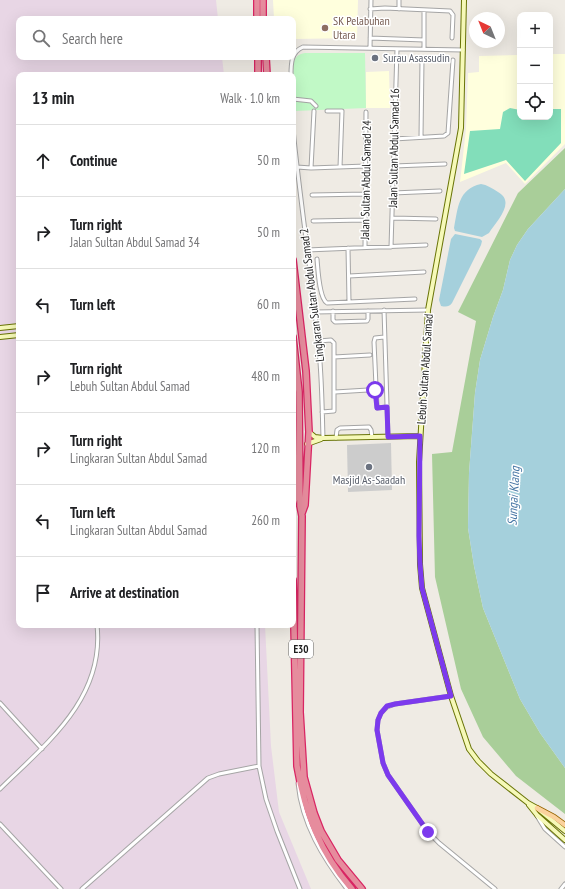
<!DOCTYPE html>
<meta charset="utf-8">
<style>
body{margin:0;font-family:"PT Sans Narrow",sans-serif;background:#f2f2f2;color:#202124}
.controls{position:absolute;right:12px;top:12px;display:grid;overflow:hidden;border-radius:8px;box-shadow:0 4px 16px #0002}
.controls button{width:36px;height:36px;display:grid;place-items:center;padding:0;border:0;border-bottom:1px solid #e0e0e0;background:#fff;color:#202124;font:20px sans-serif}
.compass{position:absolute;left:469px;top:12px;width:36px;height:36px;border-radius:50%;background:#fff;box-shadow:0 4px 16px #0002;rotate:317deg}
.stop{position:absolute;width:12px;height:12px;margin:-9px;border:3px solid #7c3aed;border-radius:50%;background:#fff}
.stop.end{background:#7c3aed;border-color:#fff;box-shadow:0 1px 4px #0008}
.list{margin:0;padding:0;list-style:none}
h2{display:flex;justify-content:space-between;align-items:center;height:52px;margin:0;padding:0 16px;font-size:17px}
h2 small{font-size:13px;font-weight:400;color:#757577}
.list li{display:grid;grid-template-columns:26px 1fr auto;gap:12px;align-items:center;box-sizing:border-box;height:72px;padding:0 16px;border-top:1px solid #e0e0e0}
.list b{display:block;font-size:15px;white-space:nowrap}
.list p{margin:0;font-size:13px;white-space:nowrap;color:#757577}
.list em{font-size:13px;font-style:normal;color:#757577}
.icon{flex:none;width:22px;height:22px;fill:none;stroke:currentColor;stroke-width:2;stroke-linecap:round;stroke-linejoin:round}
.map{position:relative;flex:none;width:565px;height:889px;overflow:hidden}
.search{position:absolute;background:#fff;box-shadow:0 4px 16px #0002;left:16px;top:16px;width:280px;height:44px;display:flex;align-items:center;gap:10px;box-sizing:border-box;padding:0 14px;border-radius:8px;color:#757577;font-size:15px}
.panel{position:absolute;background:#fff;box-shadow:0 4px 16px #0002;left:16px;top:72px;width:280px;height:556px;border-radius:8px}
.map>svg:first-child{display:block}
</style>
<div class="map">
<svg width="565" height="889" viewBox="0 0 565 889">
<rect width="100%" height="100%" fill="#efebe4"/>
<path fill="#e8d6e5" d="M 0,0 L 216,0 L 218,19 L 19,19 L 19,57 L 222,57 L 224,75 L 19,75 L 19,625 L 265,625 L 271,746 L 279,812 L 311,889 L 0,889 Z"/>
<path fill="#ffd" d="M 273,0 L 358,0 L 357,38 L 293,39 L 293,19 L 274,19 Z
M 550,54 L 565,54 L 565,144 L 525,184 L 506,163 L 460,182 L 466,129 L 468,73 L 479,72 L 479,56 L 520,55 L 520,117 L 550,117 Z
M 389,71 L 390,108 L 366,108 L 366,72 Z"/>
<path fill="#ccc" d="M 391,443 L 392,490 L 348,492 L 347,445 Z"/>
<path fill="#a9ce99" d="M 565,148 L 565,189 L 528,229 L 517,245 L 510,260 L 503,290 L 493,317 L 480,360 L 475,393 L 469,473 L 468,528 L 474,566 L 483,608 L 520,699 L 540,733 L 565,768 L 565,814 L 516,776 L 483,737 L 461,689 L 435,577 L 432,454 L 452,452 L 476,321 L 458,312 L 518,193 Z"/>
<path fill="#c1f9c6" d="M 305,53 L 365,53 L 366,108 L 295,111 L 293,64 C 295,57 298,54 305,53 Z"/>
<path fill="#82deba" d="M 510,108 L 520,110 L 520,117 L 550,117 L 550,109 L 561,109 L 561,143 L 525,181 L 506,160 L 464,174 L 470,131 L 500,129 L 503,112 Z"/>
<path fill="#a5d0dc" d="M 481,184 C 487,185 492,188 498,192 C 516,202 497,221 489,233 L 482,237 L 455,231 L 454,228 C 458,208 458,189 481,184 Z
M 565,189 L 565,768 L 540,733 L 520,699 L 483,608 L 474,566 L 468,528 L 469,473 L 475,393 L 480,360 L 493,317 L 503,290 L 510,260 L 517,245 L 528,229 Z
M 455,234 L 480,239 L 482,241 L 481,245 L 452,303 C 449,307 446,307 441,306 L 439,300 L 451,239 Z"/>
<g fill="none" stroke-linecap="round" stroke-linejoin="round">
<g stroke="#a5a5a5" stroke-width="5">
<path id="street" d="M 370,9 L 385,8 L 450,11 L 453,15 L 452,38
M 399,9 L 399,0
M 370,38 L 424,40
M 370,48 L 371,0
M 424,49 L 424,10
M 291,75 C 291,64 291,52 303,47 L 463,50
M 293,99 L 311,101 L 316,106
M 327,111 L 342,111 L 340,167
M 293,129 C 300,200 311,270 318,341 C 322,373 322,406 323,438
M 421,137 L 422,60
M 394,139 L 444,136 L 448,133 L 453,60
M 394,166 L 445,164
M 297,167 L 311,168 L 366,166
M 311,168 L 314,111
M 393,193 L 440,191
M 312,195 L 366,194
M 393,218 L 436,219
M 313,221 L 365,220
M 391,247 L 397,49
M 348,248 L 349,301
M 365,248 L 366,112
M 307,250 L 426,245
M 317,259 C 318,269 319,298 327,303 L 415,299
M 349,276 L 424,272
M 384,310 L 388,437
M 333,311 L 333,320 L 335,322 L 367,321 L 368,319 L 368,311
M 315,312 L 428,310
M 384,337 L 375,338 L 374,342 L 377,408 L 387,407
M 319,341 L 331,340 L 334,343 L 334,411 L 322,412
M 334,357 L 370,355
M 335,392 L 368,390
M 336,438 L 337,430 L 340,428 L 369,427 L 371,430 L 372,437
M 257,625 L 259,766 L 266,799 L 277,831 L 300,889
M 451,696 L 395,704 L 387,707 L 381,713 L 378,720 L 377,730 L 383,763 L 388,775 L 428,832 L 439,843 L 495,889
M 0,703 L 42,749
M 298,783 C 302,824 323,858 347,889
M 0,789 C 47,743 105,698 97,625
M 537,816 L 545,829 L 565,847
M 0,824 L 61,889
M 82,889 L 208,778 L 219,774 L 259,766
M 561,889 L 565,884"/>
</g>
<g stroke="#697406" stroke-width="6">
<path id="secondary" d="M 464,0 L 461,128 L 428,310 L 419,462 L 420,564 L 422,588 L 451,696 L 469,749 L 478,761 L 491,774 L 528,803 L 537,808 L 565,831
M 0,328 L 19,326
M 0,337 L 19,335
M 309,432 L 315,437 L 323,438 L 420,436
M 307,444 L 321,439
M 529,805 L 537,815 L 565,840"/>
</g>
<g stroke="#976501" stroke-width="6">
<path id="primary" d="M 537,808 L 554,817 L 565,825"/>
</g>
<g stroke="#d92563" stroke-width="8">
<path id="highway" d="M 257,0 L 257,19
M 263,0 L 263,19
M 258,57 L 258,75
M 266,57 L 267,75
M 293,260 L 306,371 L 309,432 L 305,505 L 302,513
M 293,337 L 299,392 L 300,506 L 302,516 L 300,712 L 304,777 L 314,813 L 321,831 L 338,860 L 362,889
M 293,409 L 295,498 L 293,504
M 293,580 L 297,766 C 305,813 320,853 352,889"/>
</g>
<use href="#street" stroke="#fff" stroke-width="3"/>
<use href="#secondary" stroke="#f6f9b8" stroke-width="4"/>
<use href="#primary" stroke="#fbd29d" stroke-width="4.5"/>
<use href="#highway" stroke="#e68c9d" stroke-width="5.5"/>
</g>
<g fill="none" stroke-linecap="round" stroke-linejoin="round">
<path stroke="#7c3aed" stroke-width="5" d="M 375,390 L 377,408 L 387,407 L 388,437 L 420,436 L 419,536 L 420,564 L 422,588 L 451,696 L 395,704 L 387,706 L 381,713 L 378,720 L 377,730 L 383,763 L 388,775 L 428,832"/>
</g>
<circle fill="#8d6e63" stroke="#fff" stroke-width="1.5" cx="325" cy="28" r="4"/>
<g fill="#6b7280" stroke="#fff" stroke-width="1.5">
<circle cx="375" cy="58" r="4"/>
<circle cx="369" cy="467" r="4"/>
</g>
<g text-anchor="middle" stroke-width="3" stroke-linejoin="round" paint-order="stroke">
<rect fill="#fff" stroke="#626262" stroke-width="1" x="289" y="640" width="24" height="18" rx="3"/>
<g font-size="11" font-weight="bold" fill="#1e1e1e">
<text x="301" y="653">E30</text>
</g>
<g font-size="12" fill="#785e54" stroke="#fff" text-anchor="start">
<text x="333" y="25">SK Pelabuhan<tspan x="333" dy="14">Utara</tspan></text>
</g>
<g font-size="12" fill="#5b616d" stroke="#fff" text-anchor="start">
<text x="383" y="62">Surau Asassudin</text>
<text x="369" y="484" text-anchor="middle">Masjid As-Saadah</text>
</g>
<g font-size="12" fill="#1e1e1e" stroke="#fff">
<text transform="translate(394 148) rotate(-89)" y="4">Jalan Sultan Abdul Samad 16</text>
<text transform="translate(366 180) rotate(-89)" y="4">Jalan Sultan Abdul Samad 24</text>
<text transform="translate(312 295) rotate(-97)" y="4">Lingkaran Sultan Abdul Samad 2</text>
<text transform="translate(425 369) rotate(-86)" y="4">Lebuh Sultan Abdul Samad</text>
</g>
<g font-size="13" font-style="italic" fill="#4877a5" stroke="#fff">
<text transform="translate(513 496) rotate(-87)" y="5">Sungai Klang</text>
</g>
</g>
</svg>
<div class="controls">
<button>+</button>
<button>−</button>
<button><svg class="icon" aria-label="locate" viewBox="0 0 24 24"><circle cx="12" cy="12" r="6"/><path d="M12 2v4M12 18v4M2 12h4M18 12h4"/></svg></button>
</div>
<svg class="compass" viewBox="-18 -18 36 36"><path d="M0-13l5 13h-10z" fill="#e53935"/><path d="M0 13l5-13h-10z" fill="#757577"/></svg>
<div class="stop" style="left:375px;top:390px"></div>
<div class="stop end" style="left:428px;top:832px"></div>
<div class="search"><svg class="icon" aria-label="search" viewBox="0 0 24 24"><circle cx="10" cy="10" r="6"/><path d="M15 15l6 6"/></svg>Search here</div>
<section class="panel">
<h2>13 min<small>Walk · 1.0 km</small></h2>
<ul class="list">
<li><svg class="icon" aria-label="ahead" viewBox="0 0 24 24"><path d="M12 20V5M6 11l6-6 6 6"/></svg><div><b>Continue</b></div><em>50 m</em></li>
<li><svg class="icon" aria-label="right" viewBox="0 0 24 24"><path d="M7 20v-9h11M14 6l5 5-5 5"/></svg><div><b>Turn right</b><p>Jalan Sultan Abdul Samad 34</p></div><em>50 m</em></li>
<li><svg class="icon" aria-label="left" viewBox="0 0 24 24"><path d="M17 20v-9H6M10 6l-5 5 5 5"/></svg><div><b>Turn left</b></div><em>60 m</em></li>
<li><svg class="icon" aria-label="right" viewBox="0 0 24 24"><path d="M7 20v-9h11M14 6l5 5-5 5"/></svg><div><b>Turn right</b><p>Lebuh Sultan Abdul Samad</p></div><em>480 m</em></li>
<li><svg class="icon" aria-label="right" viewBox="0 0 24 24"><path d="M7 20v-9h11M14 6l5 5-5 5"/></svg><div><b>Turn right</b><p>Lingkaran Sultan Abdul Samad</p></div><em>120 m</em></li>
<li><svg class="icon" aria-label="left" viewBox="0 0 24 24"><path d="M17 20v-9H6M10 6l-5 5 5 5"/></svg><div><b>Turn left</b><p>Lingkaran Sultan Abdul Samad</p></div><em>260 m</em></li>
<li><svg class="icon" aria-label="arrive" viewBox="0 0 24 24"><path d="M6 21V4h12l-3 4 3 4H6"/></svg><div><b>Arrive at destination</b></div></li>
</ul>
</section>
</div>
